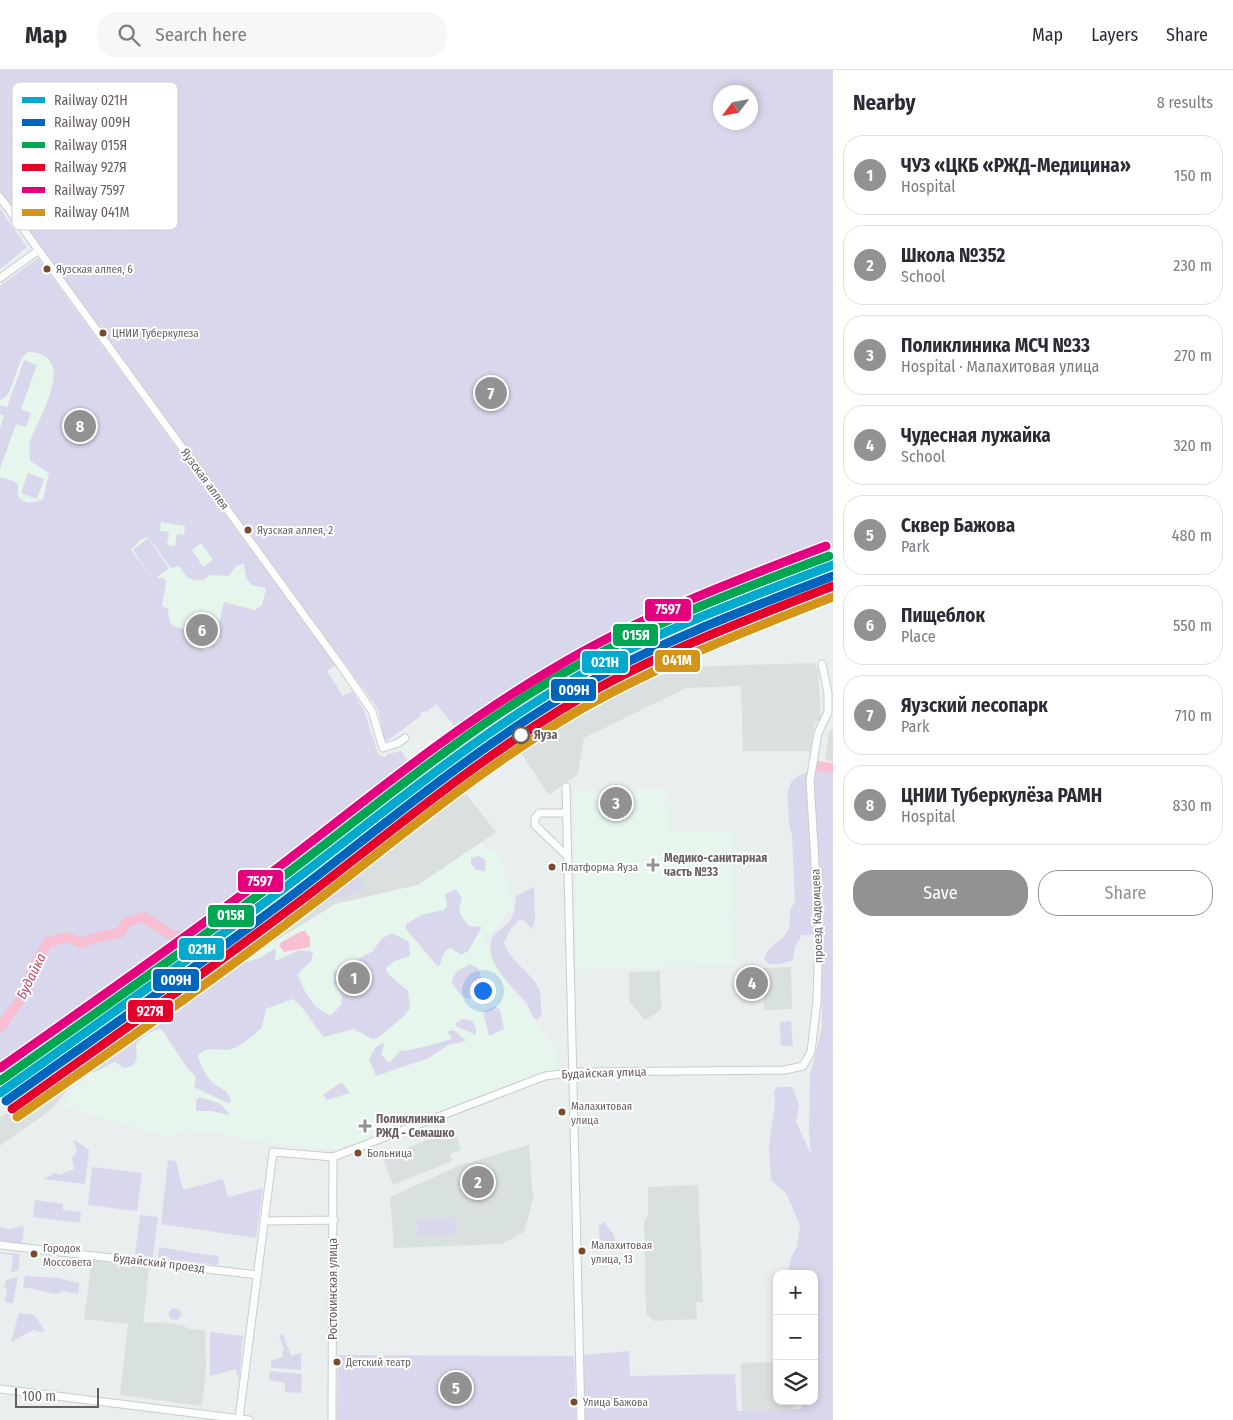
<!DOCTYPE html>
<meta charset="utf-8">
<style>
body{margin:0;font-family:"Fira Sans Condensed",sans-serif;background:#f7f7f7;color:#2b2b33}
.controls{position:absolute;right:15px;bottom:15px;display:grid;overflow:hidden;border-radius:10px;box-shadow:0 2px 8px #0003}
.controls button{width:45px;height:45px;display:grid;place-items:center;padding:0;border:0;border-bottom:1px solid #e1e1e2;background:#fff;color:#2b2b33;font:25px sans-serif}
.compass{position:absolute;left:713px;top:15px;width:45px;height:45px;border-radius:50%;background:#fff;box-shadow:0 2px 8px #0003;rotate:238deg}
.scale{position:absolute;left:15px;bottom:12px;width:84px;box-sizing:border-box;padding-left:5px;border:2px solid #675e60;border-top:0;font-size:14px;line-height:18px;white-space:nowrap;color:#675e60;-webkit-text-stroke:4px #fff;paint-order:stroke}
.you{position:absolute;left:482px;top:920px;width:18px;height:18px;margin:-12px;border:4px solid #fff;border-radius:50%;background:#1a73e8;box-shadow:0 0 0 8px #1a73e833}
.badge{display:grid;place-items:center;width:32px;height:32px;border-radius:50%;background:#949192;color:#fff;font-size:16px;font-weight:700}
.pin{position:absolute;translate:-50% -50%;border:2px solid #fff;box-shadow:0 1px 5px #0006}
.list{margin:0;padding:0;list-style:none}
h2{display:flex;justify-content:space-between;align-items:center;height:65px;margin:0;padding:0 20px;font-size:21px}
h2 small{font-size:16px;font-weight:400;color:#7c7c81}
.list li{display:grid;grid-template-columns:32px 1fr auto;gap:15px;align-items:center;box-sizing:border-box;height:80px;margin:0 10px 10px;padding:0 10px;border:1px solid #e1e1e2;border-radius:20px}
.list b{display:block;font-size:19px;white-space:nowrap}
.list p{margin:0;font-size:16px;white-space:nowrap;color:#7c7c81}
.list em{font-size:16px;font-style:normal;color:#7c7c81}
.actions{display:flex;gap:10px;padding:15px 20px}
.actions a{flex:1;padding:11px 0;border:1px solid #949192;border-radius:20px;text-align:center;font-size:18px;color:#949192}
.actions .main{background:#949192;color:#fff}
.icon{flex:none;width:28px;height:28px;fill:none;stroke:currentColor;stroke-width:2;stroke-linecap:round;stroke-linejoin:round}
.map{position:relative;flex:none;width:833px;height:1350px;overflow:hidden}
header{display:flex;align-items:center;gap:30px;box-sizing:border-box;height:70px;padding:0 25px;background:#fff;border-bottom:1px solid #e1e1e2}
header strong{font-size:24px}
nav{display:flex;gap:28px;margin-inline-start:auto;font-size:18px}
.search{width:350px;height:45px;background:#f7f7f7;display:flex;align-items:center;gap:12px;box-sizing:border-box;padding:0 18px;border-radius:20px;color:#7c7c81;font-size:19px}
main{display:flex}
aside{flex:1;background:#fff}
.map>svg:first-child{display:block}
</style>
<header>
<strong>Map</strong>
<div class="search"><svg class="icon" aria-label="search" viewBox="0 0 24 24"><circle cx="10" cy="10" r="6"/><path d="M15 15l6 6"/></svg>Search here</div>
<nav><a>Map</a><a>Layers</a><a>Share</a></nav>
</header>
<main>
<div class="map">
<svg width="833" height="1350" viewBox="0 0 833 1350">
<rect width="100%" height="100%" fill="#e9efef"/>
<path fill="#dae0e0" d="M 814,593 L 818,599 L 821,651 L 815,652 L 810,681 L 743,681 L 741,616 L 686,618 L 584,668 L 578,704 L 549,725 L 521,683 L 588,637 L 653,598 Z
M 833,658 L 833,692 L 825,689 L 829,662 Z
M 464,721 L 496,762 L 418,815 L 336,834 L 243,890 L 216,892 L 349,797 L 348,795 Z
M 71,996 L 78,1007 L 52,1039 L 0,1076 L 0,1048 Z
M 777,1292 L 777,1331 L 800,1331 L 798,1334 L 792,1339 L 742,1341 L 741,1293 Z"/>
<path fill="#d9e0e0" d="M 791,897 L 792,939 L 764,940 L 763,898 Z
M 660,901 L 661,940 L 645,950 L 629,931 L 629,902 Z
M 454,1059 L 461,1080 L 450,1084 L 452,1091 L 393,1115 L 383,1088 Z
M 529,1075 L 533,1129 L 524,1162 L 502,1174 L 394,1178 L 390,1127 L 458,1096 Z
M 698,1115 L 703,1232 L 696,1232 L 697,1249 L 654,1251 L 646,1244 L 644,1150 L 648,1146 L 648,1117 Z
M 92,1190 L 149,1198 L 143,1253 L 163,1252 L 182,1255 L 189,1259 L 205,1260 L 206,1299 L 202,1336 L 120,1325 L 128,1254 L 84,1249 Z"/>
<path fill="#e7f6ed" d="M 38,188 L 291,536 L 220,590 L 0,487 L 0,216 Z
M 668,719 L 668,728 L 661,728 L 662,737 L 669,737 L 670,762 L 731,760 L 733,842 L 729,843 L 729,851 L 733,852 L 734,895 L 578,899 L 573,722 Z
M 481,773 L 489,782 L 493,779 L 501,790 L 512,838 L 484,870 L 516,927 L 555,976 L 558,1001 L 540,1003 L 344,1080 L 245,1070 L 241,1067 L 188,1059 L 172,1067 L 64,1037 L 74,1020 L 87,1008 L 79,996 L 229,890 L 244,890 L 336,834 L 418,815 Z"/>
<path fill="#d9d7eb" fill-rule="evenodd" d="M 0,0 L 833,0 L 833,477 L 824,482 L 819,489 L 619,573 L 486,653 L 468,667 L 459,669 L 455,666 L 457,659 L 436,634 L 428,641 L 421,642 L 421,646 L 387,671 L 384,668 L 378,639 L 0,121 ZM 720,22 L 750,22 L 750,52 L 720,52 Z
M 0,139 L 27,177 L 0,199 Z
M 38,188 L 335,595 L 327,601 L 343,626 L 352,621 L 364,640 L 378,684 L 385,688 L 388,684 L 401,681 L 413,698 L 407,709 L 0,997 L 0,407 L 14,411 L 18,415 L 18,426 C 24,435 34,433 43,429 L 49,403 L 30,391 C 30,384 28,377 30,371 C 39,348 80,282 27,282 C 14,295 15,325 0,330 L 0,216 ZM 161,452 L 185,456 L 184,465 L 177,464 L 175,476 L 167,475 L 169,462 L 160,461 ZM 148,467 L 171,498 L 179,496 L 187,507 L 194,510 L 203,510 L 210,505 L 229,506 L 236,496 L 244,494 L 246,507 L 251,515 L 266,518 L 262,535 L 255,540 L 224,532 L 217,562 L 220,570 L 207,581 L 194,577 L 188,562 C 177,552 170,565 168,539 L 162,536 L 166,512 L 164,508 L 156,508 L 169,498 L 148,468 L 133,480 L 153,509 L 131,480 L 140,470 ZM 201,473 L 213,490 L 203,497 L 192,480 Z
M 24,290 L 37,295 L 21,339 L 31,343 L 26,357 L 16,354 L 0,399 L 0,358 L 4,346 L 0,344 L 0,335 L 7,337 Z
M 28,403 L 44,409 L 37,429 L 21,423 Z
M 826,697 L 833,700 L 833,1350 L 584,1350 L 582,1285 L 629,1281 L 630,1306 L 735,1304 L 737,1341 L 801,1339 L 804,1331 L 814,1331 L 814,1204 L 788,1204 L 790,1190 L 797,1177 L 800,1155 L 786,1123 L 771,1110 L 769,1077 L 775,1033 L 774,1021 L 778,1017 L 792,1017 L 799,1035 L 796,1051 L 811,1085 L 809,1060 L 810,1005 L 822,957 L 821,869 L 815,865 L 802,865 L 795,877 L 793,890 L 780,894 L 769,894 L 764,889 C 768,875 780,873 787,862 C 794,852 785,842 795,833 L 792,764 C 788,755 789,748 788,737 C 785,705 798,705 826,697 Z
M 479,786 L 486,790 L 485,801 L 476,800 L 471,794 L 471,788 Z
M 352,802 L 365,817 L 364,820 C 355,825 347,825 337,828 C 322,832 316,845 299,841 Z
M 534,817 L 535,850 L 532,859 L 525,851 L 519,850 L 511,859 L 504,872 C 509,891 529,900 538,917 C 542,924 540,936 542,945 L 537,950 C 531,947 531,940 527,934 C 516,919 485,895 491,872 C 493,861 506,858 511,849 C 515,842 515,833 516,826 Z
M 456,819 L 462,828 C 457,842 460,845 469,856 L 482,857 L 468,881 L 461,885 L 451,878 C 440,882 444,890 438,897 L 406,859 L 406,854 L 421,845 L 444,840 L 447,836 L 445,824 Z
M 392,863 L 409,872 L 410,886 L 394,891 L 386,898 L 388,904 L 408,921 L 410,938 L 405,945 L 378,968 L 372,969 L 354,959 L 324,967 C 314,957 303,934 292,929 L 266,939 L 262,957 C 255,965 242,975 232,979 C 220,983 208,973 198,986 C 200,994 206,1006 212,1012 C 220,1021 228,1016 231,1032 L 228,1033 L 194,1017 L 196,1009 L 194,1004 L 187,998 L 163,961 L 159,959 L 148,963 L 136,974 C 136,985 141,996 124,998 L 115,992 L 95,1002 L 90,1001 L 86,997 L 88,991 L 101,986 L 126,969 L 144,951 L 175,931 L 187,914 L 213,895 L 221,892 L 245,892 L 260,888 L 274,879 L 276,880 L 275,891 L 299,880 L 313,882 L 311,892 L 300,901 L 298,906 C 305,922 313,940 331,945 L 341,935 L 342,925 L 334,914 L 334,902 L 373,881 L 381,869 Z
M 470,894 L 478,898 L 485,917 L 469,929 L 461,925 L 451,912 L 456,902 Z
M 495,936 L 500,940 L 504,959 L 489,966 L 483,942 Z
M 462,949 L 472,951 L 476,958 L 476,965 L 456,956 L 456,953 Z
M 791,951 L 793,976 L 781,976 L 780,952 Z
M 454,960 L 466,971 L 448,975 L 429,988 L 376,1006 L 369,989 L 375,978 L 382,973 L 384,975 L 381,984 L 389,993 L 400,981 C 417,980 434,974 451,969 L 452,967 L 447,962 Z
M 340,1013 L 342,1013 L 350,1023 L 327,1030 L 323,1025 Z
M 199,1027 L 221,1034 L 230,1045 L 211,1041 L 196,1041 L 196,1031 Z
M 73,1069 L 89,1080 L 85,1114 L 43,1109 L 55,1103 L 59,1105 L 74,1099 L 72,1088 L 77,1080 Z
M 168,1090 L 176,1091 L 183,1120 L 223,1109 L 228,1127 L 263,1118 L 256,1168 L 161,1154 Z
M 92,1097 L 142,1103 L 137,1141 L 88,1135 Z
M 35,1130 L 63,1134 L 63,1140 L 81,1142 L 80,1153 L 33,1147 Z
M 140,1145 L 158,1147 L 153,1187 L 135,1185 Z
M 455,1147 L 456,1163 L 418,1166 L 417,1150 Z
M 604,1152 L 614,1165 L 615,1173 L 604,1175 L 599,1166 L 599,1156 Z
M 24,1156 L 22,1173 L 0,1171 L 0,1157 L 9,1159 Z
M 159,1177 C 179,1180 200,1184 219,1186 L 218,1195 L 158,1188 Z
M 0,1182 L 20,1184 L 18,1200 L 11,1203 L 13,1185 L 0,1184 Z
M 25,1206 L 58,1208 L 79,1213 L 78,1224 L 63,1221 L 57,1224 L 23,1217 Z
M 18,1207 L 13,1234 L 5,1232 L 7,1219 L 4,1218 L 6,1210 Z
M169 1244a6 6 0 1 1 12 0a6 6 0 1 1-12 0Z
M 19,1243 L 34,1245 L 45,1261 L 41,1262 L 33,1260 L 11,1272 Z
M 210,1262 L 243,1266 L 239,1311 L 236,1299 L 210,1306 Z
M 283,1264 L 291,1286 L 301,1283 L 301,1300 L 271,1298 L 271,1291 L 283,1287 L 282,1281 L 284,1279 L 279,1266 Z
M 338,1285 L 574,1286 L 576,1350 L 337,1350 Z
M 270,1301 L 302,1304 L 301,1323 L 285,1322 L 285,1313 L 269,1310 Z"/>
<path fill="#f8bed2" d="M 302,861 L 305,861 L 310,868 L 310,877 L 284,882 L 279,875 L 282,872 Z"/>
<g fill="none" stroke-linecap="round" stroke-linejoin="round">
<path stroke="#f8bed2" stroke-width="2" d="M 182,883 L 220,845"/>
<path stroke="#f8bed2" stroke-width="10" d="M 818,696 L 833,698
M 0,958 L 28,918 L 31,902 L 48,872 L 68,867 L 81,873 L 102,866 L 120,863 L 127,852 L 144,847 L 174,867 L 194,862 L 210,854 L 212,847 L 220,845 L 226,850"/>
<g stroke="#cbcccc" stroke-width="9">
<path id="minor" d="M 0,127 L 341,596 L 372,641 L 383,678 L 398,673 L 405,668
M 0,208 L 39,180
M 566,717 L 581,1350
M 566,743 L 539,743 L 535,748 L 535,755 L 567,786
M 264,1151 L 334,1150
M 0,1175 L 258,1205
M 0,1319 L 249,1350
M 239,1349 L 273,1082 L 333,1087 L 545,1006 L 579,1002 L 785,1000 L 803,996 L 811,982 L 817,931 L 819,857 L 810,711 L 818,663 L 828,642 L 828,623 L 822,594
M 332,1350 L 333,1087"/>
</g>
<use href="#minor" stroke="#fcfdfd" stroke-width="7"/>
<g stroke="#fff" stroke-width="12">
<path id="rail-1" d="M 0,1023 C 96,955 193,887 287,816 C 378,747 466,673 565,614 C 649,564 742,530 833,495"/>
</g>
<g stroke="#fff" stroke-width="12">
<path id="rail-2" d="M 6,1031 C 103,962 200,895 295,823 C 385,754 473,680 571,622 C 654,574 744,540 833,506"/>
</g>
<g stroke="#fff" stroke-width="12">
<path id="rail-3" d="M 0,1011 C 96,943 192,876 285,805 C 376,736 464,661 562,604 C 647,555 738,520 829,486"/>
</g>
<g stroke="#fff" stroke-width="12">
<path id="rail-4" d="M 12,1039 C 109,970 207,902 303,829 C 392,761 480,687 577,630 C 658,583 746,550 833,516"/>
</g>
<g stroke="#fff" stroke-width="12">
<path id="rail-5" d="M 0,998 C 94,932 188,866 280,796 C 370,727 458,654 556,597 C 641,546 734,511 826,476"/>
</g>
<g stroke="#fff" stroke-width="12">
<path id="rail-6" d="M 17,1047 C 116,978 215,909 310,836 C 399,768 486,694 583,638 C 663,593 748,560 833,527"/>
</g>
<use href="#rail-1" stroke="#00a9ce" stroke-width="9"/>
<use href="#rail-2" stroke="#0065bd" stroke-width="9"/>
<use href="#rail-3" stroke="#00a651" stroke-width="9"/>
<use href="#rail-4" stroke="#e4002b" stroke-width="9"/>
<use href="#rail-5" stroke="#e5007d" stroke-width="9"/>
<use href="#rail-6" stroke="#d39418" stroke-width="9"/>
</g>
<g fill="#7a4b2a" stroke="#fff" stroke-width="2">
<circle cx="47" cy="199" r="4.5"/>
<circle cx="103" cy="263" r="4.5"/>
<circle cx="248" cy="460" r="4.5"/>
<circle cx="552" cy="797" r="4.5"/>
<circle cx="562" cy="1042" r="4.5"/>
<circle cx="358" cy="1083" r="4.5"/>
<circle cx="582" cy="1181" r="4.5"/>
<circle cx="34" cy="1184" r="4.5"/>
<circle cx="337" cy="1292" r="4.5"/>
<circle cx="574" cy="1332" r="4.5"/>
</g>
<circle fill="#fff" stroke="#675e60" stroke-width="2.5" cx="521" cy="665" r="8"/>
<g fill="#949192" stroke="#fff" stroke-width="2">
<path d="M650.5 787.5h5v5h5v5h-5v5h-5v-5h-5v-5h5z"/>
<path d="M362.5 1048.5h5v5h5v5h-5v5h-5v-5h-5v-5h5z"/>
</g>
<g text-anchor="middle" stroke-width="4" stroke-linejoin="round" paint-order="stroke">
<g font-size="11" fill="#675e60" stroke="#fff" text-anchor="start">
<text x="56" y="203">Яузская аллея, 6</text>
<text x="112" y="267">ЦНИИ Туберкулеза</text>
<text x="257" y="464">Яузская аллея, 2</text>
<text x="561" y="801">Платформа Яуза</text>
<text x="571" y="1040">Малахитовая<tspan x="571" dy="14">улица</tspan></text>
<text x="367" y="1087">Больница</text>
<text x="591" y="1179">Малахитовая<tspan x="591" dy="14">улица, 13</tspan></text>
<text x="43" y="1182">Городок<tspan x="43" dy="14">Моссовета</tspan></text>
<text x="346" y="1296">Детский театр</text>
<text x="583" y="1336">Улица Бажова</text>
</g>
<g font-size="12" fill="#675e60" stroke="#fff">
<text transform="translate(205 409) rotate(54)" y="4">Яузская аллея</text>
<text transform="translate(817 846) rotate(-92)" y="4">проезд Кадомцева</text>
<text transform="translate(604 1003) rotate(-2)" y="4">Будайская улица</text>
<text transform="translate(159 1193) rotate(7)" y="4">Будайский проезд</text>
<text transform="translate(333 1219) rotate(-90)" y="4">Ростокинская улица</text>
</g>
<g font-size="12" font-weight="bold" fill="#675e60" stroke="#fff" text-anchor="start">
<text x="534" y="669">Яуза</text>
</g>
<g font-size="12" font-weight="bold" fill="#675e60" stroke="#fff" text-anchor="start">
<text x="664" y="792">Медико-санитарная<tspan x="664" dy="14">часть №33</tspan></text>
<text x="376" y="1053">Поликлиника<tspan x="376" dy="14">РЖД - Семашко</tspan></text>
</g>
<g font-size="14" font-style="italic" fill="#c64869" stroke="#fff">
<text transform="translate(31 906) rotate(-64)" y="5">Будайка</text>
</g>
</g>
<rect x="12" y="12" width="166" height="148" rx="8" fill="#fff" stroke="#d1cfcf" stroke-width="1"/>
<rect x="22" y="27" width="23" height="6" fill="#00a9ce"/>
<rect x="22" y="49" width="23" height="7" fill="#0065bd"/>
<rect x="22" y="72" width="23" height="6" fill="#00a651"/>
<rect x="22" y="94" width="23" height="7" fill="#e4002b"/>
<rect x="22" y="117" width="23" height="6" fill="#e5007d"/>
<rect x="22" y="139" width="23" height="7" fill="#d39418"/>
<g font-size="14" fill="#675e60">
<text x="54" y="35">Railway 021Н</text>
<text x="54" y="57">Railway 009Н</text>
<text x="54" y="80">Railway 015Я</text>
<text x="54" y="102">Railway 927Я</text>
<text x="54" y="125">Railway 7597</text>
<text x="54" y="147">Railway 041М</text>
</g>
<g stroke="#fff" stroke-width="2">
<rect x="644" y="528" width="48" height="24" rx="5" fill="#e5007d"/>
<rect x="612" y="553" width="47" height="24" rx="5" fill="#00a651"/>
<rect x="654" y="579" width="47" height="24" rx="5" fill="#d39418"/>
<rect x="581" y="580" width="48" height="24" rx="5" fill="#00a9ce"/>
<rect x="550" y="608" width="47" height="24" rx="5" fill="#0065bd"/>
<rect x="237" y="799" width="47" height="24" rx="5" fill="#e5007d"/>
<rect x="207" y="834" width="48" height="24" rx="5" fill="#00a651"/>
<rect x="178" y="867" width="47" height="24" rx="5" fill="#00a9ce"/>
<rect x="152" y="898" width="48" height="24" rx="5" fill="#0065bd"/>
<rect x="127" y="929" width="47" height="24" rx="5" fill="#e4002b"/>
</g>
<g font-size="14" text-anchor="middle" font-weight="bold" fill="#fff">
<text x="668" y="544">7597</text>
<text x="636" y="570">015Я</text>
<text x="677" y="595">041М</text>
<text x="605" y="597">021Н</text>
<text x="574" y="625">009Н</text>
<text x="260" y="816">7597</text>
<text x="231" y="850">015Я</text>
<text x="202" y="884">021Н</text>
<text x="176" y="915">009Н</text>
<text x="150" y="946">927Я</text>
</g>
</svg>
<div class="controls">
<button>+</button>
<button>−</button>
<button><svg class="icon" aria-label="layers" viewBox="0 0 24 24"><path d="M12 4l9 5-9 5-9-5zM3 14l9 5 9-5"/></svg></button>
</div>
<svg class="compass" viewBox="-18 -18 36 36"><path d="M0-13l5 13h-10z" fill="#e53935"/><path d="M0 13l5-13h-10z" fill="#7c7c81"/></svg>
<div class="scale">100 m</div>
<div class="you"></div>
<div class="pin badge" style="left:354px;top:908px">1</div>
<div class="pin badge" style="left:478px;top:1112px">2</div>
<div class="pin badge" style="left:616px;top:733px">3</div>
<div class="pin badge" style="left:752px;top:913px">4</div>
<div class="pin badge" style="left:456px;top:1318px">5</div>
<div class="pin badge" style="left:202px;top:560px">6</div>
<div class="pin badge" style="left:491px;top:323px">7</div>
<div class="pin badge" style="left:80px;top:356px">8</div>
</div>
<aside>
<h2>Nearby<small>8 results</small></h2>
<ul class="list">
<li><span class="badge">1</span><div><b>ЧУЗ «ЦКБ «РЖД-Медицина»</b><p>Hospital</p></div><em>150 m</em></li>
<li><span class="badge">2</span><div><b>Школа №352</b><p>School</p></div><em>230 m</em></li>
<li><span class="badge">3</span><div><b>Поликлиника МСЧ №33</b><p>Hospital · Малахитовая улица</p></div><em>270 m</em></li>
<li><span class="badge">4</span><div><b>Чудесная лужайка</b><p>School</p></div><em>320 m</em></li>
<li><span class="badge">5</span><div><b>Сквер Бажова</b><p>Park</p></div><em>480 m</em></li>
<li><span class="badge">6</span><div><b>Пищеблок</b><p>Place</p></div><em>550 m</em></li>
<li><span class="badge">7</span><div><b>Яузский лесопарк</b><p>Park</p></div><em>710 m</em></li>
<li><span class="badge">8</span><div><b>ЦНИИ Туберкулёза РАМН</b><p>Hospital</p></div><em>830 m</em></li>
</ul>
<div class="actions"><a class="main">Save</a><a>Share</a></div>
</aside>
</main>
